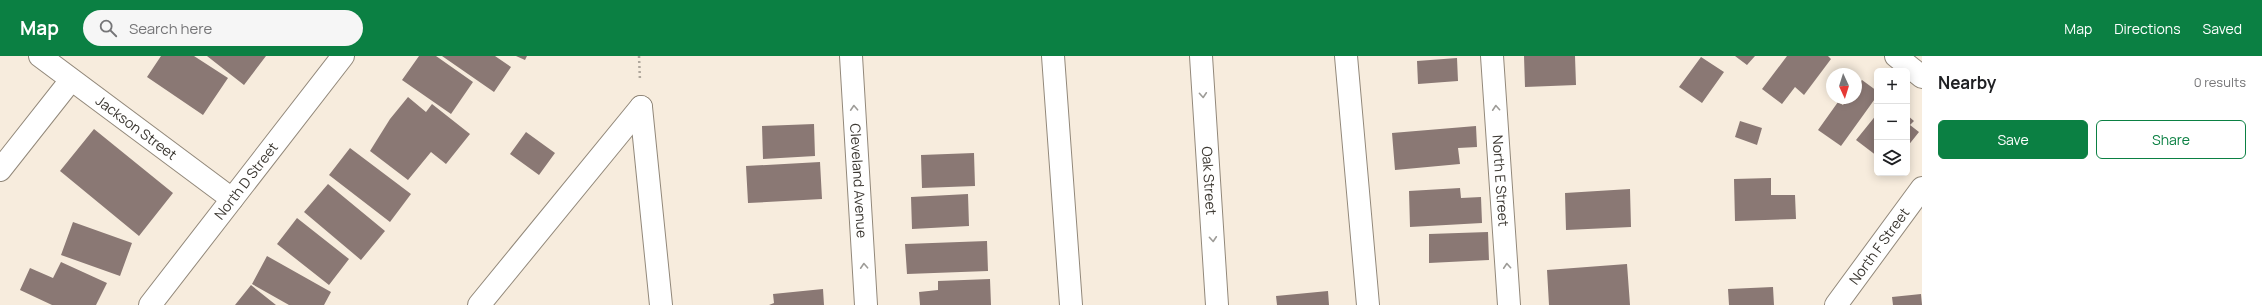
<!DOCTYPE html>
<meta charset="utf-8">
<style>
body{margin:0;font-family:Manrope,sans-serif;background:#f6f6f6;color:#202124}
.controls{position:absolute;right:12px;top:12px;display:grid;overflow:hidden;border-radius:6px;box-shadow:0 2px 10px #0003}
.controls button{width:36px;height:36px;display:grid;place-items:center;padding:0;border:0;border-bottom:1px solid #e0e0e0;background:#fff;color:#202124;font:20px sans-serif}
.compass{position:absolute;left:1826px;top:12px;width:36px;height:36px;border-radius:50%;background:#fff;box-shadow:0 2px 10px #0003;rotate:176deg}
.list{margin:0;padding:0;list-style:none}
h2{display:flex;justify-content:space-between;align-items:center;height:52px;margin:0;padding:0 16px;font-size:17px}
h2 small{font-size:13px;font-weight:400;color:#757577}
.actions{display:flex;gap:8px;padding:12px 16px}
.actions a{flex:1;padding:9px 0;border:1px solid #0b8043;border-radius:6px;text-align:center;font-size:14px;color:#0b8043}
.actions .main{background:#0b8043;color:#fff}
.icon{flex:none;width:22px;height:22px;fill:none;stroke:currentColor;stroke-width:2;stroke-linecap:round;stroke-linejoin:round}
.map{position:relative;flex:none;width:1922px;height:249px;overflow:hidden}
header{display:flex;align-items:center;gap:24px;box-sizing:border-box;height:56px;padding:0 20px;background:#0b8043;color:#fff}
header strong{font-size:19px}
nav{display:flex;gap:22px;margin-inline-start:auto;font-size:14px}
.search{width:280px;height:36px;background:#f6f6f6;display:flex;align-items:center;gap:10px;box-sizing:border-box;padding:0 14px;border-radius:22px;color:#757577;font-size:15px}
main{display:flex}
aside{flex:1;background:#fff}
.map>svg:first-child{display:block}
</style>
<header>
<strong>Map</strong>
<div class="search"><svg class="icon" aria-label="search" viewBox="0 0 24 24"><circle cx="10" cy="10" r="6"/><path d="M15 15l6 6"/></svg>Search here</div>
<nav><a>Map</a><a>Directions</a><a>Saved</a></nav>
</header>
<main>
<div class="map">
<svg width="1922" height="249" viewBox="0 0 1922 249">
<rect width="100%" height="100%" fill="#f7ecdd"/>
<path fill="#8a7874" d="M 161,0 L 194,0 L 228,22 L 203,59 L 147,21 Z
M 207,0 L 266,0 L 244,29 Z
M 419,0 L 436,0 L 473,26 L 451,58 L 402,24 Z
M 442,0 L 495,0 L 511,11 L 494,36 Z
M 516,0 L 527,0 L 525,4 Z
M 1524,0 L 1575,0 L 1576,29 L 1525,31 Z
M 1735,0 L 1755,0 L 1747,9 Z
M 1787,0 L 1828,0 L 1831,3 L 1804,39 L 1795,31 L 1782,48 L 1762,33 Z
M 1701,1 L 1724,16 L 1702,47 L 1679,31 Z
M 1457,2 L 1458,25 L 1418,28 L 1417,5 Z
M 1862,24 L 1877,35 L 1877,40 L 1841,90 L 1818,74 L 1838,46 L 1843,49 L 1848,42 L 1856,42 L 1856,31 Z
M 408,41 L 426,56 L 432,48 L 470,78 L 446,108 L 431,96 L 408,124 L 370,95 L 390,63 Z
M 1877,58 L 1877,100 L 1856,84 Z
M 1907,59 L 1914,65 L 1910,69 L 1919,76 L 1907,91 Z
M 1740,65 L 1762,72 L 1757,89 L 1735,81 Z
M 814,68 L 815,100 L 763,103 L 762,70 Z
M 1476,70 L 1477,91 L 1458,92 L 1460,108 L 1395,114 L 1392,77 Z
M 94,73 L 173,137 L 139,180 L 60,115 Z
M 526,76 L 555,97 L 539,119 L 510,98 Z
M 350,92 L 411,138 L 390,166 L 329,119 Z
M 974,97 L 975,130 L 922,132 L 921,99 Z
M 820,106 L 822,143 L 748,147 L 746,110 Z
M 1771,122 L 1771,139 L 1795,139 L 1796,163 L 1735,165 L 1734,123 Z
M 328,128 L 385,175 L 361,204 L 304,156 Z
M 1460,132 L 1461,142 L 1481,141 L 1482,167 L 1410,171 L 1409,135 Z
M 1630,133 L 1631,171 L 1566,174 L 1565,137 Z
M 968,138 L 969,170 L 912,173 L 911,141 Z
M 297,162 L 349,203 L 329,229 L 277,188 Z
M 73,166 L 132,187 L 120,220 L 61,199 Z
M 1488,176 L 1489,204 L 1429,207 L 1429,178 Z
M 987,185 L 988,215 L 907,218 L 905,188 Z
M 267,200 L 331,236 L 324,249 L 289,249 L 252,228 Z
M 61,206 L 107,227 L 96,249 L 52,249 L 20,234 L 30,212 L 53,222 Z
M 1627,208 L 1630,249 L 1549,249 L 1547,214 Z
M 990,223 L 991,249 L 920,249 L 919,236 L 938,234 L 938,225 Z
M 251,229 L 276,249 L 235,249 Z
M 1773,231 L 1774,249 L 1729,249 L 1728,233 Z
M 823,233 L 824,249 L 769,249 L 774,247 L 773,238 Z
M 1328,235 L 1329,249 L 1277,249 L 1276,240 Z
M 1921,238 L 1922,249 L 1893,249 L 1892,241 Z"/>
<g fill="none" stroke-linecap="round" stroke-linejoin="round">
<g stroke="#92887a" stroke-width="24">
<g id="minor">
<path id="s1" d="M 40,0 L 232,143"/>
<path id="s2" d="M 851,0 L 866,249"/>
<path d="M 1053,0 L 1071,249"/>
<path id="s3" d="M 1201,0 L 1217,249"/>
<path d="M 1346,0 L 1368,249"/>
<path id="s4" d="M 1492,0 L 1509,249"/>
<path d="M 641,51 L 661,249"/>
<path d="M 0,114 L 71,24"/>
<path id="s5" d="M 150,249 L 343,0"/>
<path d="M 479,249 L 641,51"/>
<path id="s6" d="M 1836,249 L 1922,132"/>
</g>
</g>
<g stroke="#92887a" stroke-width="24">
<path id="major" d="M 1896,0 L 1922,21"/>
</g>
<path stroke="#afa79c" stroke-width="2.5" stroke-dasharray="2 3" stroke-linecap="butt" d="M 639,0 L 640,25"/>
<use href="#minor" stroke="#fff" stroke-width="22"/>
<use href="#major" stroke="#fff" stroke-width="22"/>
</g>
<defs><path id="oneway-chevron" d="M-2-3.5L2.5 0L-2 3.5" fill="none" stroke-width="1.6" stroke-linecap="round" stroke-linejoin="round"/></defs>
<g stroke="#9e9c98">
<use href="#oneway-chevron" transform="translate(1203 39) rotate(86)"/>
<use href="#oneway-chevron" transform="translate(854 52) rotate(-93)"/>
<use href="#oneway-chevron" transform="translate(1496 52) rotate(-94)"/>
<use href="#oneway-chevron" transform="translate(1213 183) rotate(86)"/>
<use href="#oneway-chevron" transform="translate(864 210) rotate(-93)"/>
<use href="#oneway-chevron" transform="translate(1507 210) rotate(-94)"/>
</g>
<g text-anchor="middle" stroke-width="4" stroke-linejoin="round" paint-order="stroke">
<g font-size="14" fill="#3c3832" stroke="#fff">
<text dy="5" stroke="none"><textPath href="#s1" startOffset="120">Jackson Street</textPath></text>
<text dy="5" stroke="none"><textPath href="#s5" startOffset="157">North D Street</textPath></text>
<text dy="5" stroke="none"><textPath href="#s2" startOffset="125">Cleveland Avenue</textPath></text>
<text dy="5" stroke="none"><textPath href="#s3" startOffset="125">Oak Street</textPath></text>
<text dy="5" stroke="none"><textPath href="#s4" startOffset="125">North E Street</textPath></text>
<text dy="5" stroke="none"><textPath href="#s6" startOffset="73">North F Street</textPath></text>
</g>
</g>
</svg>
<div class="controls">
<button>+</button>
<button>−</button>
<button><svg class="icon" aria-label="layers" viewBox="0 0 24 24"><path d="M12 4l9 5-9 5-9-5zM3 14l9 5 9-5"/></svg></button>
</div>
<svg class="compass" viewBox="-18 -18 36 36"><path d="M0-13l5 13h-10z" fill="#e53935"/><path d="M0 13l5-13h-10z" fill="#757577"/></svg>
</div>
<aside>
<h2>Nearby<small>0 results</small></h2>
<ul class="list">
</ul>
<div class="actions"><a class="main">Save</a><a>Share</a></div>
</aside>
</main>
